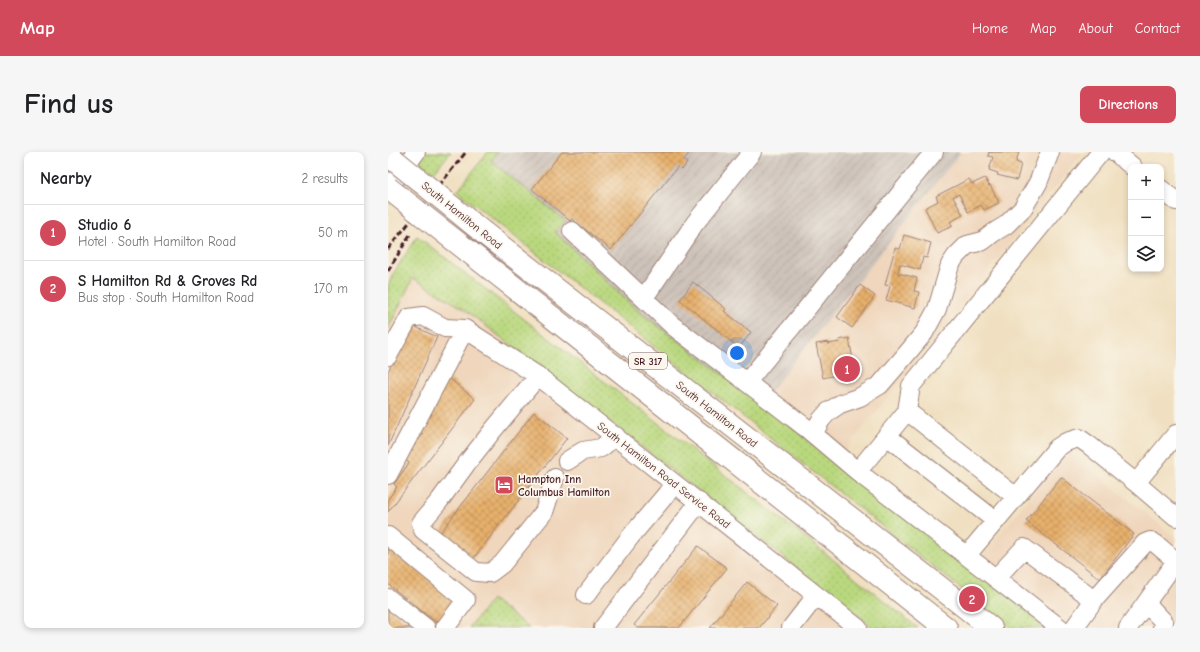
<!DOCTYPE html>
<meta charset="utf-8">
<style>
body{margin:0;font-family:"Comic Neue",sans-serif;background:#f6f6f6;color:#202124}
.controls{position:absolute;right:12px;top:12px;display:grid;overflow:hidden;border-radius:8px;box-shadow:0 2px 6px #0003}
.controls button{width:36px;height:36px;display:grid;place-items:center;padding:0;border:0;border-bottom:1px solid #e0e0e0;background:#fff;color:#202124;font:20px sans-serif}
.you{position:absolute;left:349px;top:201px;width:14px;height:14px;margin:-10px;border:3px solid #fff;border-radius:50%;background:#1a73e8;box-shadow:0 0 0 6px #1a73e833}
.badge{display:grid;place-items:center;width:26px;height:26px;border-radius:50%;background:#d1495b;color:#fff;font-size:13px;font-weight:700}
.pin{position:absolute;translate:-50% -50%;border:2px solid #fff;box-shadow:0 1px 4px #0006}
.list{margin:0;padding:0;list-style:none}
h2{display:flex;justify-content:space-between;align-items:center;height:52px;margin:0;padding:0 16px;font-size:17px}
h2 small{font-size:13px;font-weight:400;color:#757577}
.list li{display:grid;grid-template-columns:26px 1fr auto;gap:12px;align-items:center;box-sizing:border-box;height:56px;padding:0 16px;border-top:1px solid #e0e0e0}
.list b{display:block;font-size:15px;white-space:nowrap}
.list p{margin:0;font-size:13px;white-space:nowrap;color:#757577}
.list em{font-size:13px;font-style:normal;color:#757577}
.icon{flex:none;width:22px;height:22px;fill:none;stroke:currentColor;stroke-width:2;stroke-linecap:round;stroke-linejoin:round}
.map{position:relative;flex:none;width:788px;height:476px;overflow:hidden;border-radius:8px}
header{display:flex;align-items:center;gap:24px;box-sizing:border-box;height:56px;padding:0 20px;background:#d1495b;color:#fff}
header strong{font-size:19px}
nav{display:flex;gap:22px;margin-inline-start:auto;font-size:14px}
.intro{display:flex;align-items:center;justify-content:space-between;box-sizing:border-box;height:96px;padding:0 24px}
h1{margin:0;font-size:28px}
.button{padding:10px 18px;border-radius:8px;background:#d1495b;color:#fff;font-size:14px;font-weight:700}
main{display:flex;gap:24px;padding:0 24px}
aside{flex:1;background:#fff;border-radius:8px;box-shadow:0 2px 6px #0003}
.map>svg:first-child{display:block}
</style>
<header>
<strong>Map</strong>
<nav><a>Home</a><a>Map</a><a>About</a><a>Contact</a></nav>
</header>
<div class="intro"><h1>Find us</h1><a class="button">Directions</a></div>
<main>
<aside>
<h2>Nearby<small>2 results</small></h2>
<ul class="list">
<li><span class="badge">1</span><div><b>Studio 6</b><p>Hotel · South Hamilton Road</p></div><em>50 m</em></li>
<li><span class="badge">2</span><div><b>S Hamilton Rd &amp; Groves Rd</b><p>Bus stop · South Hamilton Road</p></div><em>170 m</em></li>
</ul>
</aside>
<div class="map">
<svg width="788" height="476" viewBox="0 0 788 476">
<defs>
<pattern id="industrial-furrows" width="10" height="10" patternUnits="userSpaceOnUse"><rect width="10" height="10" fill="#cdc2b9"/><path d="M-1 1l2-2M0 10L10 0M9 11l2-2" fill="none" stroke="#b2a69f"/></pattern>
<pattern id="grass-dots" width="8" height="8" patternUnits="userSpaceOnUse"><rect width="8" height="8" fill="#b9d87e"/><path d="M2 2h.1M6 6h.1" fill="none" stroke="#a1b96d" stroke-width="1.8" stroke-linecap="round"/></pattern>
<pattern id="building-cross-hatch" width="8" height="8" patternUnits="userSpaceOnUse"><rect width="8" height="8" fill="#e7b06c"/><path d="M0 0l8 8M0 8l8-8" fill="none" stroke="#bd8f59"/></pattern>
</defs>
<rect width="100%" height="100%" fill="#fbf7ec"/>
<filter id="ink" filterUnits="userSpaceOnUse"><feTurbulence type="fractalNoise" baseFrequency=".025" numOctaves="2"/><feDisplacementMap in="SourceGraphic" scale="8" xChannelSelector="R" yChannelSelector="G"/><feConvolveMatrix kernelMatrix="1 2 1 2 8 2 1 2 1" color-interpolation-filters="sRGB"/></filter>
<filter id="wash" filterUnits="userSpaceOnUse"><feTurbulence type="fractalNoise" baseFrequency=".012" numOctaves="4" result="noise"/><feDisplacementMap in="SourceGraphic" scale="16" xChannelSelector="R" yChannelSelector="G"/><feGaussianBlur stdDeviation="0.9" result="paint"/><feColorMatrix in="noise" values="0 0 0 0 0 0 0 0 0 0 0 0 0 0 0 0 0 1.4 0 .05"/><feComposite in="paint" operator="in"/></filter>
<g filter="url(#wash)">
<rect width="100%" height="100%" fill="#f0e0c1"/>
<path fill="#efd6bc" d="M 573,0 L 695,0 L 448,310 L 373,251 Z
M 25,126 L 76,157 L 136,203 L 486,476 L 141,476 L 104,447 L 81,476 L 0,476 L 0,177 Z
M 680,299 L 788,386 L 788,476 L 661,476 L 585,418 L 601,395 Z"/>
<path fill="url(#industrial-furrows)" d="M 110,0 L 573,0 L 373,251 L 249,158 L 167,80 L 178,69 L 103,9 Z"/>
<path fill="url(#grass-dots)" stroke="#827c54" d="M 38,0 L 63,0 L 46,20 L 31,10 Z
M 100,0 L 110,0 L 103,9 L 178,69 L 167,80 L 249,158 L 359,240 L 661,476 L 623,476 L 69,39 Z
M 29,84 L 418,386 L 530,476 L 486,476 L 136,203 L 76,157 L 25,126 L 0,177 L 0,134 L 5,122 Z
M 104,447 L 141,476 L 81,476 Z"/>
<g id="blocks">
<path fill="url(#building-cross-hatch)" d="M 174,0 L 302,0 L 296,8 L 299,11 L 294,18 L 290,14 L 223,98 L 184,67 L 182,69 L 144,37 Z
M 601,0 L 631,0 L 628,10 L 633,12 L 629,28 L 609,23 L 610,21 L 601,18 L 605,5 L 600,4 Z
M 597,26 L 601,34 L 602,33 L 611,51 L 596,58 L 593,53 L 580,60 L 571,42 L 565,45 L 575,63 L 562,70 L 565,74 L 549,81 L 537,56 L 550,49 L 548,44 L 581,27 L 584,32 Z
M 516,83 L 543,91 L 539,106 L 535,105 L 532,118 L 512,112 L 510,121 L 529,126 L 526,139 L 531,140 L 527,156 L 498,148 L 502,134 L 497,133 L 507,96 L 512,97 Z
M 305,130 L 338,157 L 336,159 L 363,180 L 351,196 L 292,148 Z
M 472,133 L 487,144 L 464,176 L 449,165 Z
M 21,172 L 49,185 L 0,294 L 0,220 Z
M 461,186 L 467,219 L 460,220 L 460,229 L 456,229 L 455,225 L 449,226 L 448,223 L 435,226 L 428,192 L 440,190 L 440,192 L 452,190 L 451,188 Z
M 62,227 L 87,247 L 0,360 L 0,347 L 9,335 L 6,332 L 21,311 L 16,307 L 35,282 L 30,279 L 44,262 L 38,257 Z
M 146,260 L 179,286 L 85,407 L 52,381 Z
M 673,325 L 746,382 L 712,427 L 638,369 Z
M 0,394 L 68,447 L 49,471 L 0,432 Z
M 310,394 L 339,416 L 291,476 L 250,476 L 246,473 Z
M 359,430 L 389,454 L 371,476 L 322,476 Z
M 0,456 L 26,476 L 0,476 Z"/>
</g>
</g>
<g filter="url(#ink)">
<use href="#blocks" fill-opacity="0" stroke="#9d8076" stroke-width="1"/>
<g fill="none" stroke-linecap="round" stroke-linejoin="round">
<g stroke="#9d8076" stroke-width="20">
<path id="minor" d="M 727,0 L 745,15
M 0,37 L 28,0
M 773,37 L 788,49
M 184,79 L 285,174 L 417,275 L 475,324 L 672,476
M 256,146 L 307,71 L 364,0
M 0,204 L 21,166 L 35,164 L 57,176 L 77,177 L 150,224 L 470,476
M 150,224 L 106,277 L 79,311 L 52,348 L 33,371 L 35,378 L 88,420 L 102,421 L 114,412 L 156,360 L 167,326
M 359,230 L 546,0
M 519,259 L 628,345
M 425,282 L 433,268 L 440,260 L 452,252 L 472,245 L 492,233 L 516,205 L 536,181 L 549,157 L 562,113 L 568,104 L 579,93 L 595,89 L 605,81 L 618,73 L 635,56 L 650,31 L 662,0
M 788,282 L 748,331 L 788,365
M 499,284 L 608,369
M 179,309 L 195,299 L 213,296 L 228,284
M 470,319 L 519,259 L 523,234 L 713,0
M 0,323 L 77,177
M 0,384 L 78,448 L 57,476
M 579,403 L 669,296 L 678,290 L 691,286 L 701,293 L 748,331
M 608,426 L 636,396 L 706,448 L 686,476
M 198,443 L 243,384 L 287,332
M 0,446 L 38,476
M 706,448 L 757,391 L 762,389 L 768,392 L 788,409
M 758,451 L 776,470 L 774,476
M 215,476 L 311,350
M 403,476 L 428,444
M 740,476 L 788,409"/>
</g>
<g stroke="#9d8076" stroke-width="24">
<path id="major" d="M 96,81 L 577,455 L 603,476
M 80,99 L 558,476"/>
</g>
<use href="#minor" stroke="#fff" stroke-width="18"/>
<use href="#major" stroke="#fff" stroke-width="22"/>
<path stroke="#4a1f2b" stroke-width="3" stroke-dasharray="6 3" stroke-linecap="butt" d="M 0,97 L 78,0
M 0,119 L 23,81"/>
<g stroke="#9d8076" stroke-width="24" stroke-linecap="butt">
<path id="major-bridge" d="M 0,3 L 96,81
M 0,36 L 80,99"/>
</g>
<use href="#major-bridge" stroke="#fff" stroke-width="22"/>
</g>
</g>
<defs>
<g id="hotel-square" transform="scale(1)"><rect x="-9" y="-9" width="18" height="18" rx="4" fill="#d1495b" stroke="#fbf7ec"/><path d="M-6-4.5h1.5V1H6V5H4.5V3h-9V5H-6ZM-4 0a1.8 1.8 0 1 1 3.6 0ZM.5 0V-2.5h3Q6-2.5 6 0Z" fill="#fff"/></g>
</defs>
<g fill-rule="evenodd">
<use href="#hotel-square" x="116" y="333"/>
</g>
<g text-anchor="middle" stroke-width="3.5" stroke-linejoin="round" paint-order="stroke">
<rect fill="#fbf7ec" stroke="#7f6065" stroke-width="1" x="241" y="201" width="38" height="16" rx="3"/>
<g font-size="10" font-weight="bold" fill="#4a1f2b">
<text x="260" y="213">SR 317</text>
</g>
<g font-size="11" fill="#4a1f2b" stroke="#fbf7ec">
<text transform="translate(74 63) rotate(39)" y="4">South Hamilton Road</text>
<text transform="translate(329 262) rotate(38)" y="4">South Hamilton Road</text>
<text transform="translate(276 323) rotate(38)" y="4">South Hamilton Road Service Road</text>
</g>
<g font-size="11" font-weight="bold" fill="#4a1f2b" stroke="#fbf7ec" text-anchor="start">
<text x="130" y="331">Hampton Inn<tspan x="130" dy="13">Columbus Hamilton</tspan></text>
</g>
</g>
</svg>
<div class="controls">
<button>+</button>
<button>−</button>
<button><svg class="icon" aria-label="layers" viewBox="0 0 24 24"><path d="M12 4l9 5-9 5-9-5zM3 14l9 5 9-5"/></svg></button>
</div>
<div class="you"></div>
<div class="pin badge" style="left:459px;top:217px">1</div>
<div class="pin badge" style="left:584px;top:447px">2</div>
</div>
</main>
